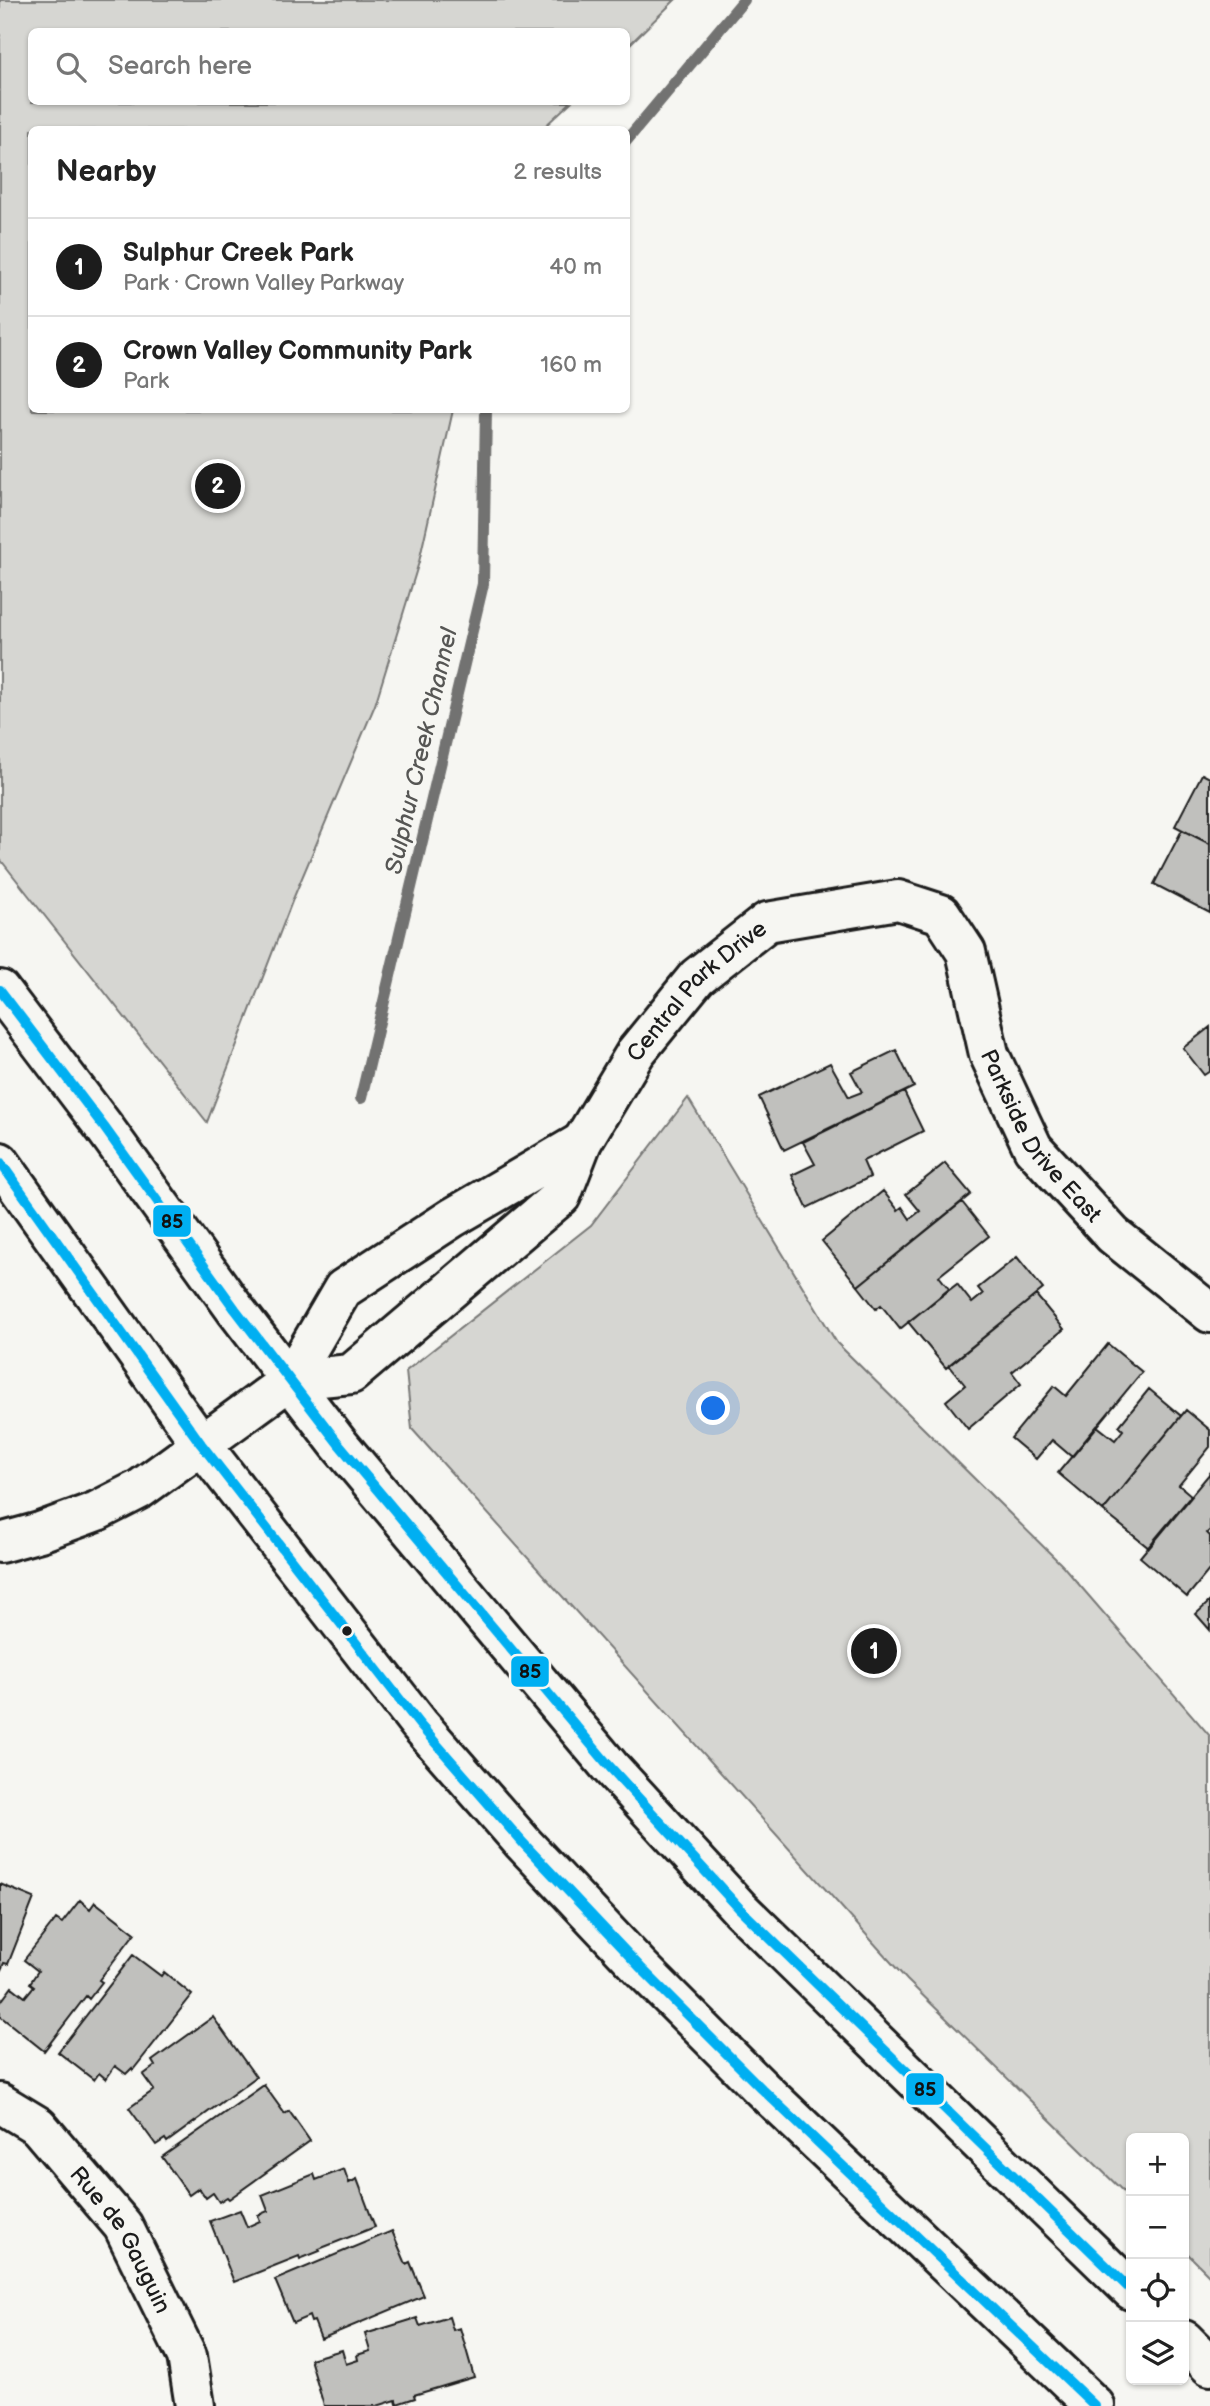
<!DOCTYPE html>
<meta charset="utf-8">
<style>
body{margin:0;font-family:"Balsamiq Sans",sans-serif;background:#f2f2f2;color:#222}
.controls{position:absolute;right:21px;bottom:21px;display:grid;overflow:hidden;border-radius:10px;box-shadow:0 2px 5px #0004}
.controls button{width:63px;height:63px;display:grid;place-items:center;padding:0;border:0;border-bottom:2px solid #e0e0e0;background:#fff;color:#222;font:35px sans-serif}
.you{position:absolute;left:714px;top:1409px;width:24px;height:24px;margin:-18px;border:5px solid #fff;border-radius:50%;background:#1a73e8;box-shadow:0 0 0 10px #1a73e833}
.badge{display:grid;place-items:center;width:46px;height:46px;border-radius:50%;background:#1c1c1c;color:#fff;font-size:23px;font-weight:700}
.pin{position:absolute;translate:-50% -50%;border:4px solid #fff;box-shadow:0 2px 7px #0006}
.list{margin:0;padding:0;list-style:none}
h2{display:flex;justify-content:space-between;align-items:center;height:91px;margin:0;padding:0 28px;font-size:30px}
h2 small{font-size:23px;font-weight:400;color:#767676}
.list li{display:grid;grid-template-columns:46px 1fr auto;gap:21px;align-items:center;box-sizing:border-box;height:98px;padding:0 28px;border-top:2px solid #e0e0e0}
.list b{display:block;font-size:26px;white-space:nowrap}
.list p{margin:0;font-size:23px;white-space:nowrap;color:#767676}
.list em{font-size:23px;font-style:normal;color:#767676}
.icon{flex:none;width:38px;height:38px;fill:none;stroke:currentColor;stroke-width:2;stroke-linecap:round;stroke-linejoin:round}
.map{position:relative;flex:none;width:1210px;height:2406px;overflow:hidden}
.search{position:absolute;background:#fff;box-shadow:0 2px 5px #0004;left:28px;top:28px;width:602px;height:77px;display:flex;align-items:center;gap:18px;box-sizing:border-box;padding:0 24px;border-radius:10px;color:#767676;font-size:26px}
.panel{position:absolute;background:#fff;box-shadow:0 2px 5px #0004;left:28px;top:126px;width:602px;height:287px;border-radius:10px}
.map>svg:first-child{display:block}
</style>
<div class="map">
<svg width="1210" height="2406" viewBox="0 0 1210 2406">
<rect width="100%" height="100%" fill="#f6f6f2"/>
<filter id="ink" filterUnits="userSpaceOnUse"><feTurbulence type="fractalNoise" baseFrequency=".0143" numOctaves="2"/><feDisplacementMap in="SourceGraphic" scale="14" xChannelSelector="R" yChannelSelector="G"/><feConvolveMatrix kernelMatrix="1 2 1 2 8 2 1 2 1" color-interpolation-filters="sRGB"/></filter>
<g filter="url(#ink)">
<path fill="#d6d6d2" stroke="#797977" stroke-width="2" d="M 0,0 L 675,0 L 627,47 L 626,32 L 32,32 L 32,102 L 571,102 L 542,129 L 32,130 L 32,410 L 453,410 L 419,562 L 375,705 L 293,899 L 207,1122 L 0,859 Z
M 688,1098 L 837,1343 L 1063,1566 L 1210,1736 L 1210,2276 L 1184,2250 L 1184,2138 L 1131,2138 L 1131,2199 L 907,1980 L 412,1429 L 406,1371 L 591,1225 Z"/>
<g fill="none" stroke-linecap="round" stroke-linejoin="round">
<path stroke="#727271" stroke-width="12" d="M 626,141 L 744,0
M 361,1098 L 483,584 L 486,410"/>
</g>
<path fill="#c0c0bd" stroke="#1c1c1c" stroke-width="2" d="M 1202,774 L 1210,778 L 1210,844 L 1175,826 Z
M 1182,830 L 1210,844 L 1210,913 L 1154,884 Z
M 1210,1027 L 1210,1071 L 1204,1075 L 1183,1048 Z
M 896,1050 L 914,1087 L 784,1150 L 759,1097 L 830,1063 L 849,1097 L 862,1092 L 851,1072 Z
M 904,1092 L 923,1131 L 863,1161 L 870,1177 L 807,1208 L 792,1175 L 815,1164 L 803,1142 Z
M 945,1163 L 971,1194 L 858,1286 L 822,1241 L 883,1191 L 898,1210 L 902,1207 L 910,1219 L 920,1211 L 906,1194 Z
M 962,1202 L 989,1236 L 939,1276 L 949,1289 L 900,1329 L 881,1305 L 876,1309 L 858,1286 Z
M 1017,1257 L 1043,1289 L 946,1368 L 908,1322 L 957,1284 L 972,1303 L 983,1294 L 978,1288 Z
M 1036,1295 L 1064,1329 L 1012,1372 L 1021,1384 L 968,1429 L 946,1401 L 965,1385 L 949,1365 Z
M 1108,1344 L 1142,1372 L 1072,1457 L 1052,1440 L 1036,1459 L 1011,1438 L 1054,1386 L 1066,1396 Z
M 1149,1389 L 1181,1416 L 1103,1511 L 1058,1473 L 1097,1426 L 1115,1440 L 1123,1430 L 1119,1426 Z
M 1186,1410 L 1210,1430 L 1210,1447 L 1179,1485 L 1192,1496 L 1149,1548 L 1103,1511 Z
M 1210,1473 L 1210,1530 L 1207,1533 L 1210,1536 L 1210,1569 L 1187,1597 L 1140,1557 Z
M 1210,1601 L 1210,1630 L 1196,1614 Z
M 0,1884 L 34,1898 L 8,1964 L 4,1963 L 0,1972 Z
M 80,1900 L 90,1909 L 95,1902 L 135,1933 L 99,1980 L 102,1982 L 89,1999 L 86,1996 L 44,2051 L 0,2016 L 0,2003 L 12,1987 L 25,1997 L 34,1986 L 30,1983 L 38,1971 L 24,1960 L 56,1919 L 62,1923 Z
M 133,1955 L 161,1976 L 164,1972 L 192,1995 L 133,2070 L 132,2068 L 126,2074 L 115,2066 L 106,2079 L 99,2073 L 94,2080 L 58,2052 Z
M 213,2017 L 256,2077 L 167,2142 L 165,2139 L 156,2145 L 129,2108 L 154,2090 L 143,2075 L 155,2066 L 152,2061 Z
M 264,2085 L 285,2114 L 289,2111 L 310,2141 L 229,2199 L 227,2197 L 219,2202 L 213,2193 L 206,2198 L 199,2188 L 189,2195 L 162,2157 Z
M 344,2169 L 349,2183 L 357,2179 L 375,2227 L 319,2249 L 320,2251 L 300,2259 L 299,2256 L 234,2282 L 210,2221 L 240,2210 L 247,2227 L 260,2221 L 258,2215 L 268,2211 L 262,2195 L 314,2174 L 316,2180 Z
M 392,2231 L 406,2264 L 410,2262 L 424,2296 L 321,2339 L 314,2321 L 311,2322 L 309,2316 L 293,2323 L 275,2280 Z
M 449,2317 L 453,2330 L 460,2328 L 474,2377 L 414,2395 L 415,2398 L 397,2404 L 396,2400 L 377,2406 L 324,2406 L 310,2359 L 342,2350 L 346,2364 L 358,2360 L 357,2355 L 370,2351 L 365,2334 L 417,2318 L 420,2326 Z"/>
<g fill="none" stroke-linecap="round" stroke-linejoin="round">
<g stroke="#1c1c1c" stroke-width="44">
<g id="minor">
<path id="s1" d="M 290,1380 L 351,1374 L 561,1196 L 582,1142 L 636,1052 L 697,977 L 767,922 L 898,900 L 941,914 L 966,952 L 989,1054 L 1033,1148 L 1113,1235 L 1210,1313"/>
<path d="M 0,1543 L 40,1532 L 97,1511 L 140,1489 L 290,1380 L 343,1289 L 452,1218 L 582,1142"/>
<path id="s2" d="M 0,2103 L 38,2126 L 123,2226 L 187,2356 L 195,2406"/>
</g>
</g>
<g stroke="#1c1c1c" stroke-width="44">
<path id="major" d="M 0,990 L 104,1127 L 235,1309 L 338,1443 L 610,1767 L 740,1909 L 1131,2290
M 0,1162 L 201,1444 L 419,1724 L 523,1843 L 641,1968 L 762,2089 L 1095,2406
M 1184,2340 L 1210,2366"/>
</g>
<use href="#minor" stroke="#f6f6f2" stroke-width="38"/>
<use href="#major" stroke="#f6f6f2" stroke-width="38"/>
<g stroke="#f6f6f2" stroke-width="16">
<path id="bus-1" d="M 0,990 L 104,1127 L 235,1309 L 338,1443 L 610,1767 L 740,1909 L 1131,2290
M 0,1162 L 201,1444 L 419,1724 L 523,1843 L 641,1968 L 762,2089 L 1095,2406"/>
</g>
<use href="#bus-1" stroke="#00aff2" stroke-width="10"/>
</g>
</g>
<circle fill="#1c1c1c" stroke="#f6f6f2" stroke-width="2.5" cx="347" cy="1631" r="6"/>
<g text-anchor="middle" stroke-width="7" stroke-linejoin="round" paint-order="stroke">
<g font-size="23" fill="#1c1c1c" stroke="#f6f6f2">
<text dy="8" stroke="none"><textPath href="#s1" startOffset="586">Central Park Drive</textPath></text>
<text dy="8" stroke="none"><textPath href="#s1" startOffset="1111">Parkside Drive East</textPath></text>
<text dy="8" stroke="none"><textPath href="#s2" startOffset="186">Rue de Gauguin</textPath></text>
</g>
<g font-size="24" font-style="italic" fill="#565654" stroke="#f6f6f2">
<text transform="translate(421 751) rotate(-77)" y="8">Sulphur Creek Channel</text>
</g>
</g>
<g stroke="#f6f6f2" stroke-width="2.5">
<rect x="152" y="1204" width="40" height="34" rx="7" fill="#00aff2"/>
<rect x="510" y="1655" width="40" height="33" rx="7" fill="#00aff2"/>
<rect x="905" y="2072" width="40" height="34" rx="7" fill="#00aff2"/>
</g>
<g font-size="19" text-anchor="middle" font-weight="bold" fill="#111">
<text x="172" y="1228">85</text>
<text x="530" y="1678">85</text>
<text x="925" y="2096">85</text>
</g>
</svg>
<div class="controls">
<button>+</button>
<button>−</button>
<button><svg class="icon" aria-label="locate" viewBox="0 0 24 24"><circle cx="12" cy="12" r="6"/><path d="M12 2v4M12 18v4M2 12h4M18 12h4"/></svg></button>
<button><svg class="icon" aria-label="layers" viewBox="0 0 24 24"><path d="M12 4l9 5-9 5-9-5zM3 14l9 5 9-5"/></svg></button>
</div>
<div class="you"></div>
<div class="pin badge" style="left:874px;top:1651px">1</div>
<div class="pin badge" style="left:218px;top:486px">2</div>
<div class="search"><svg class="icon" aria-label="search" viewBox="0 0 24 24"><circle cx="10" cy="10" r="6"/><path d="M15 15l6 6"/></svg>Search here</div>
<section class="panel">
<h2>Nearby<small>2 results</small></h2>
<ul class="list">
<li><span class="badge">1</span><div><b>Sulphur Creek Park</b><p>Park · Crown Valley Parkway</p></div><em>40 m</em></li>
<li><span class="badge">2</span><div><b>Crown Valley Community Park</b><p>Park</p></div><em>160 m</em></li>
</ul>
</section>
</div>
